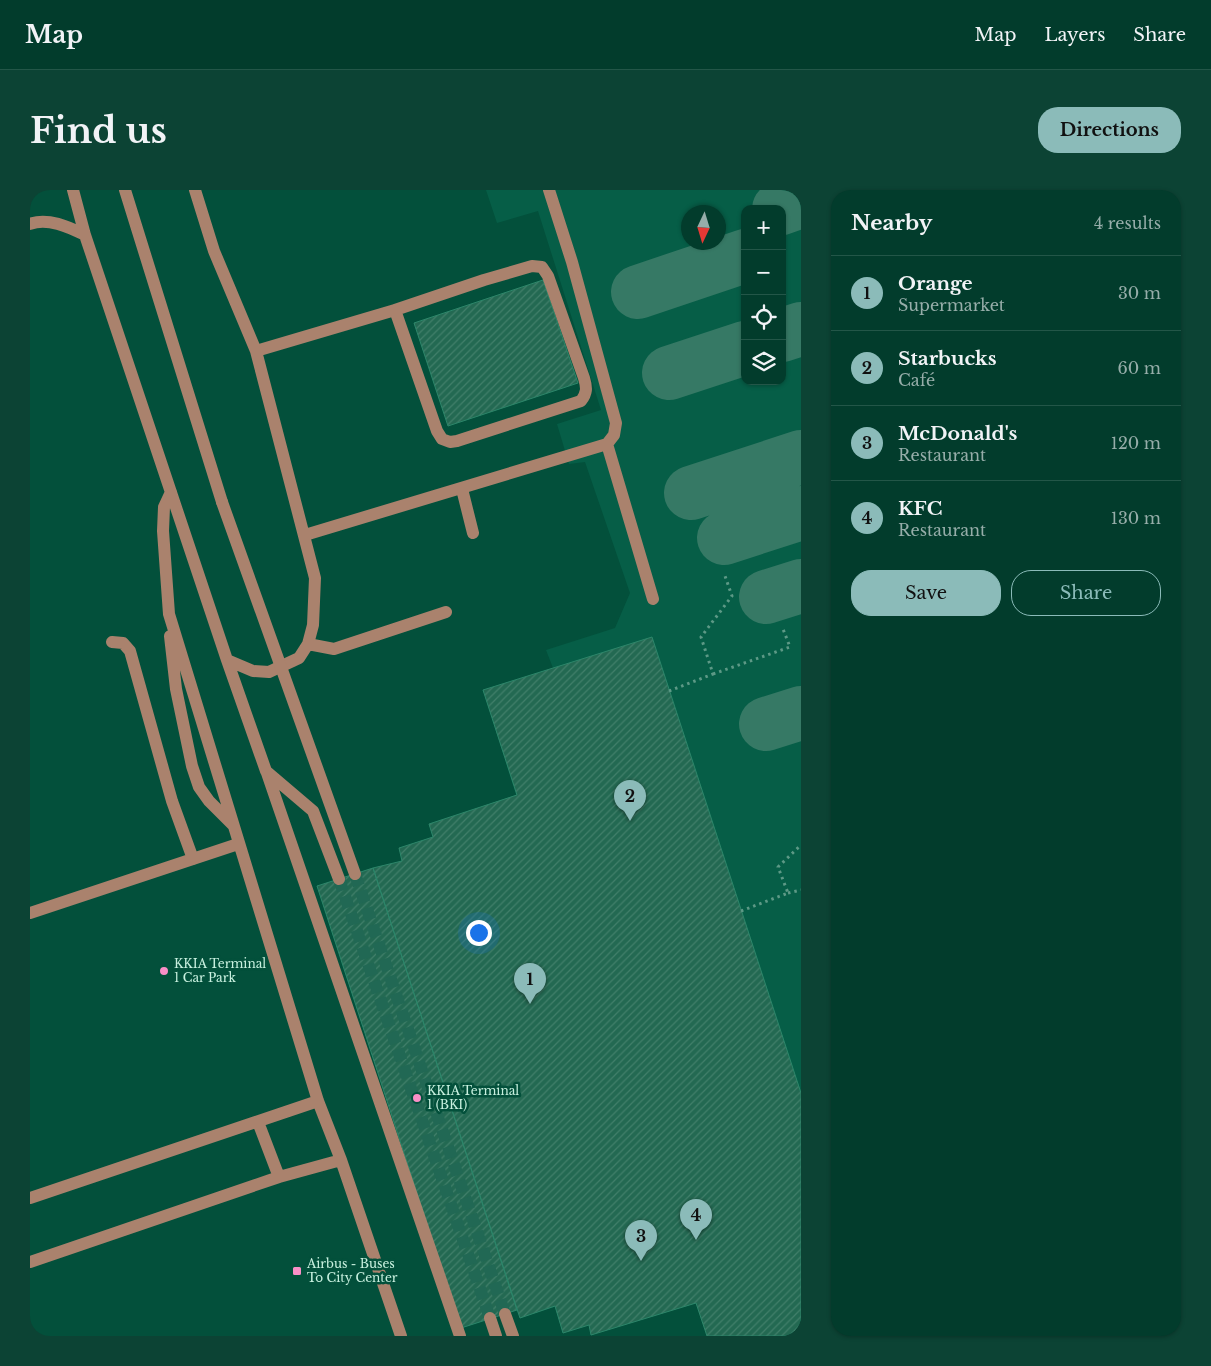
<!DOCTYPE html>
<meta charset="utf-8">
<style>
body{margin:0;font-family:"Libre Baskerville",serif;background:#0c4334;color:#f1f3f6}
.controls{position:absolute;right:15px;top:15px;display:grid;overflow:hidden;border-radius:10px;box-shadow:0 1px 4px #0004}
.controls button{width:45px;height:45px;display:grid;place-items:center;padding:0;border:0;border-bottom:1px solid #235648;background:#023c2c;color:#f1f3f6;font:25px sans-serif}
.compass{position:absolute;left:651px;top:15px;width:45px;height:45px;border-radius:50%;background:#023c2c;box-shadow:0 1px 4px #0004;rotate:184deg}
.you{position:absolute;left:448px;top:742px;width:18px;height:18px;margin:-12px;border:4px solid #fff;border-radius:50%;background:#1a73e8;box-shadow:0 0 0 8px #1a73e833}
.badge{display:grid;place-items:center;width:32px;height:32px;border-radius:50%;background:#8bbbb9;color:#111;font-size:16px;font-weight:700}
.pin{position:absolute;translate:-50% -41px;filter:drop-shadow(0 1px 2px #0008)}
.pin::after{content:'';position:absolute;top:26px;width:18px;height:15px;background:inherit;clip-path:polygon(0 0,100% 0,50% 100%)}
.list{margin:0;padding:0;list-style:none}
h2{display:flex;justify-content:space-between;align-items:center;height:65px;margin:0;padding:0 20px;font-size:21px}
h2 small{font-size:16px;font-weight:400;color:#96ada9}
.list li{display:grid;grid-template-columns:32px 1fr auto;gap:15px;align-items:center;box-sizing:border-box;height:75px;padding:0 20px;border-top:1px solid #235648}
.list b{display:block;font-size:19px;white-space:nowrap}
.list p{margin:0;font-size:16px;white-space:nowrap;color:#96ada9}
.list em{font-size:16px;font-style:normal;color:#96ada9}
.actions{display:flex;gap:10px;padding:15px 20px}
.actions a{flex:1;padding:11px 0;border:1px solid #8bbbb9;border-radius:20px;text-align:center;font-size:18px;color:#8bbbb9}
.actions .main{background:#8bbbb9;color:#111}
.icon{flex:none;width:28px;height:28px;fill:none;stroke:currentColor;stroke-width:2;stroke-linecap:round;stroke-linejoin:round}
.map{position:relative;flex:none;width:771px;height:1146px;overflow:hidden;border-radius:20px}
header{display:flex;align-items:center;gap:30px;box-sizing:border-box;height:70px;padding:0 25px;background:#023c2c;border-bottom:1px solid #235648}
header strong{font-size:24px}
nav{display:flex;gap:28px;margin-inline-start:auto;font-size:18px}
.intro{display:flex;align-items:center;justify-content:space-between;box-sizing:border-box;height:120px;padding:0 30px}
h1{margin:0;font-size:35px}
.button{padding:12px 22px;border-radius:20px;background:#8bbbb9;color:#111;font-size:18px;font-weight:700}
main{display:flex;gap:30px;padding:0 30px}
aside{flex:1;background:#023c2c;border-radius:20px;box-shadow:0 1px 4px #0004}
.map>svg:first-child{display:block}
</style>
<header>
<strong>Map</strong>
<nav><a>Map</a><a>Layers</a><a>Share</a></nav>
</header>
<div class="intro"><h1>Find us</h1><a class="button">Directions</a></div>
<main>
<div class="map">
<svg width="771" height="1146" viewBox="0 0 771 1146">
<defs>
<pattern id="building-hatch" width="6" height="6" patternUnits="userSpaceOnUse" patternTransform="scale(1.25)"><rect width="6" height="6" fill="#236952"/><path d="M-1 1l2-2M0 6l6-6M5 7l2-2" fill="none" stroke="#417f6a"/></pattern>
</defs>
<rect width="100%" height="100%" fill="#03503b"/>
<path fill="#065e47" fill-rule="evenodd" d="M 456,0 L 771,0 L 771,1146 L 677,1146 L 666,1113 L 561,1145 L 559,1135 L 533,1143 L 525,1117 L 490,1128 L 486,1120 L 431,1138 L 287,696 L 372,671 L 369,658 L 403,647 L 399,634 L 486,605 L 453,500 L 523,478 L 516,460 L 585,438 L 600,403 L 555,272 L 539,274 L 527,234 L 571,220 L 508,21 L 467,33 ZM 715,19 L 752,19 L 752,191 L 715,191 ZM 658,22 L 688,22 L 688,52 L 658,52 Z"/>
<g fill="none" stroke-linecap="round" stroke-linejoin="round">
<path stroke="#367965" stroke-width="54" d="M 749,19 L 771,11
M 608,102 L 715,66
M 752,145 L 771,139
M 639,183 L 715,158
M 661,303 L 771,267
M 694,348 L 771,323
M 736,407 L 771,396
M 736,534 L 771,523"/>
</g>
<path fill="url(#building-hatch)" stroke="#2d866a" d="M 513,90 L 548,193 L 418,236 L 384,133 Z
M 622,447 L 771,903 L 771,1146 L 677,1146 L 666,1113 L 561,1145 L 559,1135 L 533,1143 L 525,1116 L 490,1128 L 343,678 L 372,671 L 369,658 L 403,647 L 399,634 L 487,605 L 453,500 Z
M 343,678 L 487,1120 L 431,1138 L 287,696 Z"/>
<g fill="none" stroke-linecap="round" stroke-linejoin="round">
<path stroke="#216854" stroke-width="12" stroke-dasharray="12 6" stroke-linecap="butt" d="M 325,684 L 475,1124
M 309,689 L 460,1128"/>
<path stroke="#5d9986" stroke-width="3" stroke-dasharray="2.5 4" stroke-linecap="butt" d="M 683,484 L 760,457 L 753,439
M 639,501 L 683,484 L 671,447 L 702,406 L 694,383
M 758,703 L 771,700
M 711,721 L 758,703 L 748,677 L 771,655"/>
<path stroke="#aa826d" stroke-width="12" d="M 43,0 L 55,45 L 197,470 L 236,581 L 283,621 L 309,689
M 95,0 L 192,312
M 165,0 L 184,61 L 226,161 L 285,388 L 283,435 L 278,454 L 269,468 L 239,482 L 223,481 L 197,470
M 519,0 L 542,72 L 586,233 L 584,245 L 577,254
M 0,34 C 17,27 39,37 55,45
M 226,161 L 365,120 L 454,90 L 502,76 L 512,77 L 518,86 L 554,188 C 557,198 557,203 551,211 L 427,251 L 420,252 L 412,249 L 407,241 L 365,120
M 432,299 L 443,343
M 141,302 L 134,317 L 133,341 L 139,424 L 288,911 L 311,970 L 371,1146
M 275,345 L 577,254 L 623,409
M 140,446 L 146,499 L 162,576 L 169,597 L 179,611 L 203,635
M 82,452 L 93,453 L 100,461 L 142,611 L 163,669
M 278,454 L 304,459 L 416,422
M 237,583 L 430,1146
M 0,723 L 208,654
M 228,932 L 249,987
M 0,1008 L 288,911
M 0,1072 L 249,987 L 311,970
M 475,1124 L 483,1146
M 460,1128 L 466,1146"/>
<path stroke="#aa826d" stroke-width="12" d="M 192,312 L 325,684"/>
</g>
<g fill="#fa8fc7" stroke="#03503b" stroke-width="2">
<circle cx="134" cy="781" r="5"/>
<circle cx="387" cy="908" r="5"/>
<rect x="262" y="1076" width="10" height="10" rx="2.5"/>
</g>
<g text-anchor="middle" stroke-width="5" stroke-linejoin="round" paint-order="stroke">
<g font-size="12" fill="#c8f0df" stroke="#03503b" text-anchor="start">
<text x="144" y="778">KKIA Terminal<tspan x="144" dy="14">1 Car Park</tspan></text>
<text x="397" y="905">KKIA Terminal<tspan x="397" dy="14">1 (BKI)</tspan></text>
<text x="277" y="1078">Airbus - Buses<tspan x="277" dy="14">To City Center</tspan></text>
</g>
</g>
</svg>
<div class="controls">
<button>+</button>
<button>−</button>
<button><svg class="icon" aria-label="locate" viewBox="0 0 24 24"><circle cx="12" cy="12" r="6"/><path d="M12 2v4M12 18v4M2 12h4M18 12h4"/></svg></button>
<button><svg class="icon" aria-label="layers" viewBox="0 0 24 24"><path d="M12 4l9 5-9 5-9-5zM3 14l9 5 9-5"/></svg></button>
</div>
<svg class="compass" viewBox="-18 -18 36 36"><path d="M0-13l5 13h-10z" fill="#e53935"/><path d="M0 13l5-13h-10z" fill="#96ada9"/></svg>
<div class="you"></div>
<div class="pin badge" style="left:500px;top:814px">1</div>
<div class="pin badge" style="left:600px;top:631px">2</div>
<div class="pin badge" style="left:611px;top:1071px">3</div>
<div class="pin badge" style="left:666px;top:1050px">4</div>
</div>
<aside>
<h2>Nearby<small>4 results</small></h2>
<ul class="list">
<li><span class="badge">1</span><div><b>Orange</b><p>Supermarket</p></div><em>30 m</em></li>
<li><span class="badge">2</span><div><b>Starbucks</b><p>Café</p></div><em>60 m</em></li>
<li><span class="badge">3</span><div><b>McDonald's</b><p>Restaurant</p></div><em>120 m</em></li>
<li><span class="badge">4</span><div><b>KFC</b><p>Restaurant</p></div><em>130 m</em></li>
</ul>
<div class="actions"><a class="main">Save</a><a>Share</a></div>
</aside>
</main>
